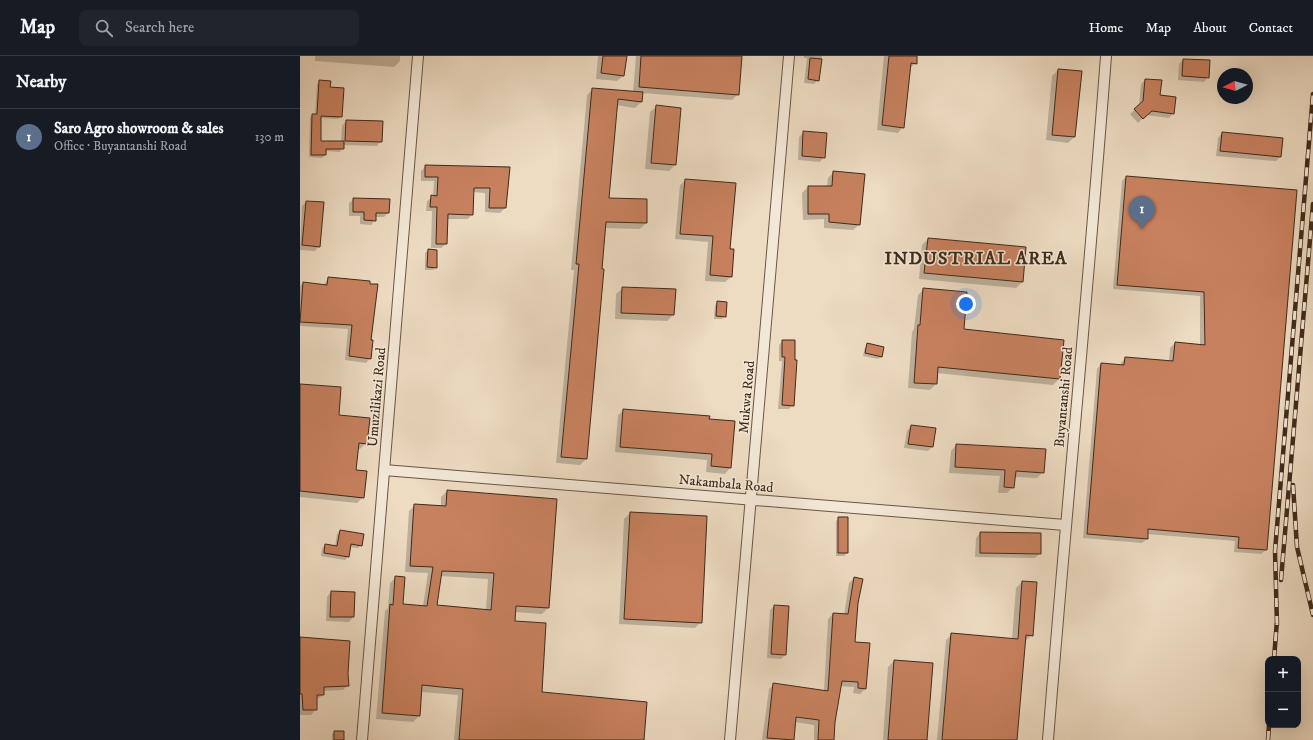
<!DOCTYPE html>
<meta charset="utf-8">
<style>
body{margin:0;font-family:"IM FELL DW Pica",serif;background:#20242c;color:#f1f3f6}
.controls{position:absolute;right:12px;bottom:12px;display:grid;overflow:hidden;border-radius:8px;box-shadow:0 4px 16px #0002}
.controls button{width:36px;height:36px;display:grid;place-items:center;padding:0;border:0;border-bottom:1px solid #363941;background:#171b24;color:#f1f3f6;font:20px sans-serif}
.compass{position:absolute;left:917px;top:12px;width:36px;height:36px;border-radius:50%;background:#171b24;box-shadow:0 4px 16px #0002;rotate:264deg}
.you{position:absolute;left:666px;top:248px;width:14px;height:14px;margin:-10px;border:3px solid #fff;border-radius:50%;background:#1a73e8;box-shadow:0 0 0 6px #1a73e833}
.badge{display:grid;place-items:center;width:26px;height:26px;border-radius:50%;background:#8c9099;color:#fff;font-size:13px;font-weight:700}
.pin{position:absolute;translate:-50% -33px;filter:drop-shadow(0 1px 2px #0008)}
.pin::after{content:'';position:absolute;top:21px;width:14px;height:12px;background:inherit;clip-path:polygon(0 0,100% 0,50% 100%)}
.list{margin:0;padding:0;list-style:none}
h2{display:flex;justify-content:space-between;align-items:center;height:52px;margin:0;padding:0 16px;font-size:17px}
h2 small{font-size:13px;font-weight:400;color:#9ea1a6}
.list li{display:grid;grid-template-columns:26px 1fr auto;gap:12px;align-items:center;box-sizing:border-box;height:56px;padding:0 16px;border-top:1px solid #363941}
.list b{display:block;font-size:15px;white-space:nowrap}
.list p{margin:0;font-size:13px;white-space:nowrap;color:#9ea1a6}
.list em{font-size:13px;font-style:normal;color:#9ea1a6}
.icon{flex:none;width:22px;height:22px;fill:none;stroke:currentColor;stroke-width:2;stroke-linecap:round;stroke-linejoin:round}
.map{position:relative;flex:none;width:1013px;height:684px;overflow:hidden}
header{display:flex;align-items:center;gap:24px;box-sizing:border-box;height:56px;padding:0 20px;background:#171b24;border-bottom:1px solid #363941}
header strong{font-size:19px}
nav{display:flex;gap:22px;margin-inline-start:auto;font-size:14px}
.search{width:280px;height:36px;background:#20242c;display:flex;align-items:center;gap:10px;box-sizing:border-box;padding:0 14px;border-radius:8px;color:#9ea1a6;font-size:15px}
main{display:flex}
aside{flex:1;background:#171b24}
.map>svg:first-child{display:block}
</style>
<header>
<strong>Map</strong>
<div class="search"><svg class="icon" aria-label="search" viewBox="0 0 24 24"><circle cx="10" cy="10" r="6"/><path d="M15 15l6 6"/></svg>Search here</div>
<nav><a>Home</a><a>Map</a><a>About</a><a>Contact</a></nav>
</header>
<main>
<aside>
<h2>Nearby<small></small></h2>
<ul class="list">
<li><span class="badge" style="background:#5c6f8a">1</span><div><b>Saro Agro showroom &amp; sales</b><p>Office · Buyantanshi Road</p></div><em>130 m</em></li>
</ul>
</aside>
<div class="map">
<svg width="1013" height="684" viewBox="0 0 1013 684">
<rect width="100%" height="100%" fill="#eddbc2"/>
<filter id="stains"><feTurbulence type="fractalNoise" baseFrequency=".005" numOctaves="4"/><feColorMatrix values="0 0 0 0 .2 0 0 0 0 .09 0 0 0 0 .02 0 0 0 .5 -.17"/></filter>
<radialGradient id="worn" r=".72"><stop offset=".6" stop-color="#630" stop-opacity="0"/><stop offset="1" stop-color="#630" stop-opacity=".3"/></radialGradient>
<path fill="#0003" fill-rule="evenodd" d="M 15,0 L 100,0 L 100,5 L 94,11 L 15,5 Z
M 298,0 L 326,0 L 324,19 L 317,25 L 296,23 Z
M 336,0 L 441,0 L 438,38 L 432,44 L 342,37 L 341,46 L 335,52 L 316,49 L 308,143 L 346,167 L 340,173 L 305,172 L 301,214 L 303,214 L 286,403 L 280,409 L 256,407 L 274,214 L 271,214 L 287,39 L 293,33 L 333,36 Z
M 504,0 L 522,0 L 518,24 L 514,28 L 504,27 L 507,2 L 504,2 Z
M 584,0 L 616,0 L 616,7 L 610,12 L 603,71 L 598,77 L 577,74 Z
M 883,4 L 908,21 L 904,26 L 878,24 L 879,8 Z
M 758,14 L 775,80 L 768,87 L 746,84 L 752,20 Z
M 845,24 L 873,57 L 869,62 L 846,59 L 838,67 L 830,58 L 839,50 L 841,28 Z
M 20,25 L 29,32 L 41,60 L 38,63 L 20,62 L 20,86 L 41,86 L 42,70 L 46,65 L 81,85 L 77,90 L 43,89 L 40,96 L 25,95 L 25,99 L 22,102 L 9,101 L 10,61 L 15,59 L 17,28 Z
M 357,50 L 375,109 L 369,115 L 345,113 L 350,56 Z
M 504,76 L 524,101 L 520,106 L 498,104 L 499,81 Z
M 922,77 L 982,83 L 980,101 L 976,105 L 916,100 L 918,82 Z
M 126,110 L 208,112 L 205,152 L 200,157 L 185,156 L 185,137 L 173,136 L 172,158 L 168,163 L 146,163 L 146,188 L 141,192 L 131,192 L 132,155 L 126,155 L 127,145 L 133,141 L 134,125 L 121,125 L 121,115 Z
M 534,116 L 559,169 L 553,174 L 524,172 L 524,163 L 503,164 L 502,137 L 508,131 L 527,131 L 528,122 Z
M 826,121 L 996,135 L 966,494 L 961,498 L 934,496 L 935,485 L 847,478 L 847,483 L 842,487 L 783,482 L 797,313 L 801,308 L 821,310 L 821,307 L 825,302 L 869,306 L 870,292 L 875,287 L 900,290 L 900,240 L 813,233 L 822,125 Z
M 386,124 L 429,194 L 431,221 L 425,226 L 405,225 L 408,186 L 375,183 L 380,129 Z
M 54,143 L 88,157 L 84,161 L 75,161 L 75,164 L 71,169 L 60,168 L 60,160 L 49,160 L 49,147 Z
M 6,146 L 19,190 L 15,195 L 0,194 L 2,150 Z
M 628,183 L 722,226 L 716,232 L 619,223 L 622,189 Z
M 128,194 L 136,211 L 133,214 L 125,214 L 125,197 Z
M 28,222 L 76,229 L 70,302 L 66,307 L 45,304 L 48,273 L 0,270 L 0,230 L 3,227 L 24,229 Z
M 323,232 L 375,234 L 373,259 L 367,265 L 315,263 L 316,238 Z
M 624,233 L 663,274 L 759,323 L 753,329 L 637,317 L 636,328 L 630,334 L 608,332 L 612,276 L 614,273 L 618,239 Z
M 418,246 L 425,260 L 422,263 L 414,263 L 415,249 Z
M 483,285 L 493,349 L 489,353 L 478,353 L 482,305 L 479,305 L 479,289 Z
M 568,288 L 581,301 L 578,303 L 563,300 L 565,291 Z
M 0,329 L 38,360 L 66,387 L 60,393 L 57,393 L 55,415 L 63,441 L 57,447 L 0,441 Z
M 324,354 L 408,364 L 430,412 L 425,418 L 406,416 L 407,404 L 315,396 L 318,359 Z
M 611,370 L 632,391 L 628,395 L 604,392 L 607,375 Z
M 656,389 L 743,416 L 737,422 L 714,421 L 713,431 L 707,437 L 698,437 L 700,420 L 649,417 L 651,395 Z
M 147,435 L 248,552 L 242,558 L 215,556 L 214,566 L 241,636 L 343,684 L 154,684 L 158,639 L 121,636 L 119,660 L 113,666 L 76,663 L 85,555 L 88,552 L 90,527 L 96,521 L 102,549 L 123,550 L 128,517 L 105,516 L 109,455 L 115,449 L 141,450 L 141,441 ZM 140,520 L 188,523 L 186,554 L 136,549 Z
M 330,457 L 401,566 L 395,572 L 319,568 L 324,463 Z
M 539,462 L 547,497 L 544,500 L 536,500 L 536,465 Z
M 40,475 L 61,489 L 58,492 L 49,491 L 48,501 L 45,504 L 21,500 L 22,492 L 25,489 L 35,491 L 37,478 Z
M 680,477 L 740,497 L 735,502 L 675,501 L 676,482 Z
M 554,522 L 557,547 L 554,587 L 565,633 L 560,638 L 553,637 L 554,631 L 540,630 L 534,666 L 533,684 L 514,684 L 514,669 L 495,666 L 493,684 L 462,684 L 469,633 L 474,628 L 524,635 L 528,563 L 533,558 L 544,559 L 549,527 Z
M 722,526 L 732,579 L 725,585 L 716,684 L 637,684 L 646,584 L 652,578 L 712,583 L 716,532 Z
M 31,536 L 54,537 L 53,561 L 49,566 L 26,565 L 27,541 Z
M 474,550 L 485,599 L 481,603 L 467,602 L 470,554 Z
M 0,582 L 47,618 L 48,629 L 43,634 L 23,635 L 23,639 L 16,644 L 16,653 L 11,659 L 0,659 Z
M 594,605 L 626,684 L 583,684 L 588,611 Z
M 35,676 L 43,684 L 32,684 L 32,678 Z"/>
<path fill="#c8815f" stroke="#3f2a1b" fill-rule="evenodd" d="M 303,0 L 327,0 L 324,20 L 301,17 Z
M 341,0 L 442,0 L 439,39 L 339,31 Z
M 589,0 L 617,0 L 617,8 L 611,7 L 604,72 L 582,69 Z
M 510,2 L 522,3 L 519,25 L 508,23 Z
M 883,3 L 910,4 L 909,22 L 882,20 Z
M 758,13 L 782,15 L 775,81 L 752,79 Z
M 845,23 L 862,24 L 860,39 L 876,41 L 874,58 L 852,55 L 843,63 L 834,53 L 843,45 Z
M 19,24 L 31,25 L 30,31 L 44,32 L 42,61 L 21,60 L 21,85 L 44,85 L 44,93 L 26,93 L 26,99 L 11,99 L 12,58 L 17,58 Z
M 292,32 L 343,36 L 342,46 L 318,43 L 309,142 L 347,143 L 347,167 L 306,166 L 302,213 L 304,213 L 287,403 L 261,401 L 279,208 L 276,208 Z
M 356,49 L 381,52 L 376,109 L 351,107 Z
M 46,64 L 83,65 L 82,86 L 45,85 Z
M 503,75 L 527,77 L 525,102 L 502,100 Z
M 922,76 L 983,82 L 981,101 L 920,95 Z
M 125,109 L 210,111 L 206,152 L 189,152 L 190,132 L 174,132 L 173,159 L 148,158 L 147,188 L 136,188 L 137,151 L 130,151 L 131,139 L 137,140 L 138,121 L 125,121 Z
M 533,115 L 565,118 L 560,169 L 529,166 L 529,158 L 508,158 L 508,130 L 532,130 Z
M 826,120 L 997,134 L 967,494 L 938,492 L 939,481 L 848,473 L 848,483 L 787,478 L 801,307 L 824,309 L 825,301 L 873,305 L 875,286 L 905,289 L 904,236 L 817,229 Z
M 385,123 L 436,127 L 430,193 L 434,193 L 432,221 L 410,219 L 413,180 L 380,178 Z
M 53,142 L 90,143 L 89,157 L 76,157 L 76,165 L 64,164 L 64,156 L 53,156 Z
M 6,145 L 24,146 L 20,191 L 2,189 Z
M 628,182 L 726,191 L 723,226 L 624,217 Z
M 128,193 L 137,194 L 137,212 L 127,211 Z
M 28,221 L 70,225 L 70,228 L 78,228 L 71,284 L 73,284 L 71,303 L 49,300 L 52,269 L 0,266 L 3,226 L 27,229 Z
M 322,231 L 376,233 L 374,259 L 321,257 Z
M 623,232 L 667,236 L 664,273 L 764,284 L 760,323 L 638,311 L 637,328 L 614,327 L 618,269 L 620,269 Z
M 417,245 L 427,246 L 426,261 L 416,260 Z
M 482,284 L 495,284 L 495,304 L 497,304 L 494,350 L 482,349 L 485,301 L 482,301 Z
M 567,287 L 584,291 L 582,301 L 565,297 Z
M 0,328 L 41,331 L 39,359 L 70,362 L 67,388 L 59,387 L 56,414 L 67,415 L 64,442 L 0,435 Z
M 323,353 L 410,360 L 409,363 L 435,365 L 431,412 L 411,410 L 412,398 L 320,391 Z
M 611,369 L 636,372 L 633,391 L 608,388 Z
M 656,388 L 746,393 L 744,417 L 716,415 L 714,432 L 704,431 L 705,414 L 655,411 Z
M 147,434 L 257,443 L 249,552 L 216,550 L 215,565 L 246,567 L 242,636 L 347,646 L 344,684 L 159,684 L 163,633 L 141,631 L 122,629 L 120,660 L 82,657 L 90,548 L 93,549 L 95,520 L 105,521 L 103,548 L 127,550 L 133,511 L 110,510 L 114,448 L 146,450 ZM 142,515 L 194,517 L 191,554 L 137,549 Z
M 330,456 L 407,460 L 402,567 L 324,563 Z
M 538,461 L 548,461 L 548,497 L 538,497 Z
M 40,474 L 64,478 L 62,490 L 51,488 L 49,501 L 24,497 L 25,488 L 37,490 Z
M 680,476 L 741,477 L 741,498 L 680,497 Z
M 554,521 L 563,523 L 558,547 L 555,586 L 570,587 L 566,633 L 558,632 L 558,626 L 542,625 L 535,666 L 534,684 L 518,684 L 519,664 L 496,661 L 494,684 L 467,682 L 473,627 L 528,635 L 533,557 L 548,558 Z
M 722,525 L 737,526 L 733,580 L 726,579 L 717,684 L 642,684 L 651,577 L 718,583 Z
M 31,535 L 55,536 L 54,561 L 30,561 Z
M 474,549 L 489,550 L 486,599 L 471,598 Z
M 0,581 L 50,585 L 48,618 L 49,630 L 24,631 L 24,639 L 17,639 L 17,654 L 3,654 L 2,638 L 0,638 Z
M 594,604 L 633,607 L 627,684 L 588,684 Z
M 34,675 L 44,675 L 44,684 L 34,684 Z"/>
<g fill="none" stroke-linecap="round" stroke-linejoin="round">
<g stroke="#6a5645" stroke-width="12">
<path id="minor" d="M 84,414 L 765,469
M 62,684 L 118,0
M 430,684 L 489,0
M 748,684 C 766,456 789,228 806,0"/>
</g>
<use href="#minor" stroke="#f3e8d7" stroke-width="10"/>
<g stroke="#3f2a1b" stroke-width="4.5">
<path id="rail" d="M 993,429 L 997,491 L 1013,559
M 981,524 L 1013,148
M 977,569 L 975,495 L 1013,38
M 974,603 L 977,564
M 968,684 L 969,669"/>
</g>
<use href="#rail" stroke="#f3e8d7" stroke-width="3" stroke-dasharray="9" stroke-linecap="butt"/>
</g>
<g text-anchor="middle" stroke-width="3" stroke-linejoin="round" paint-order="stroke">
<g font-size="14" fill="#3f2a1b" stroke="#f3e8d7">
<text transform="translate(76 341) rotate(-85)" y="5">Umuzilikazi Road</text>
<text transform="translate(446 341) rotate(-85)" y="5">Mukwa Road</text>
<text transform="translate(763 341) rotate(-85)" y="5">Buyantanshi Road</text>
<text transform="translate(426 427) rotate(5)" y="5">Nakambala Road</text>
</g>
<g font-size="18" font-weight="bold" letter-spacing="1" fill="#3f2a1b" stroke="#f3e8d7">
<text x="676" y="208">INDUSTRIAL AREA</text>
</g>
</g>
<rect width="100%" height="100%" filter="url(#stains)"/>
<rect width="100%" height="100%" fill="url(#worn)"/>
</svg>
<div class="controls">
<button>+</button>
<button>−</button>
</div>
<svg class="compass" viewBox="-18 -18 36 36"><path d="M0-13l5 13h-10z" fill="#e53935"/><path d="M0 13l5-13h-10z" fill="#9ea1a6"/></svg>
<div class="you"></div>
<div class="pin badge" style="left:842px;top:173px;background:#5c6f8a">1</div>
</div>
</main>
